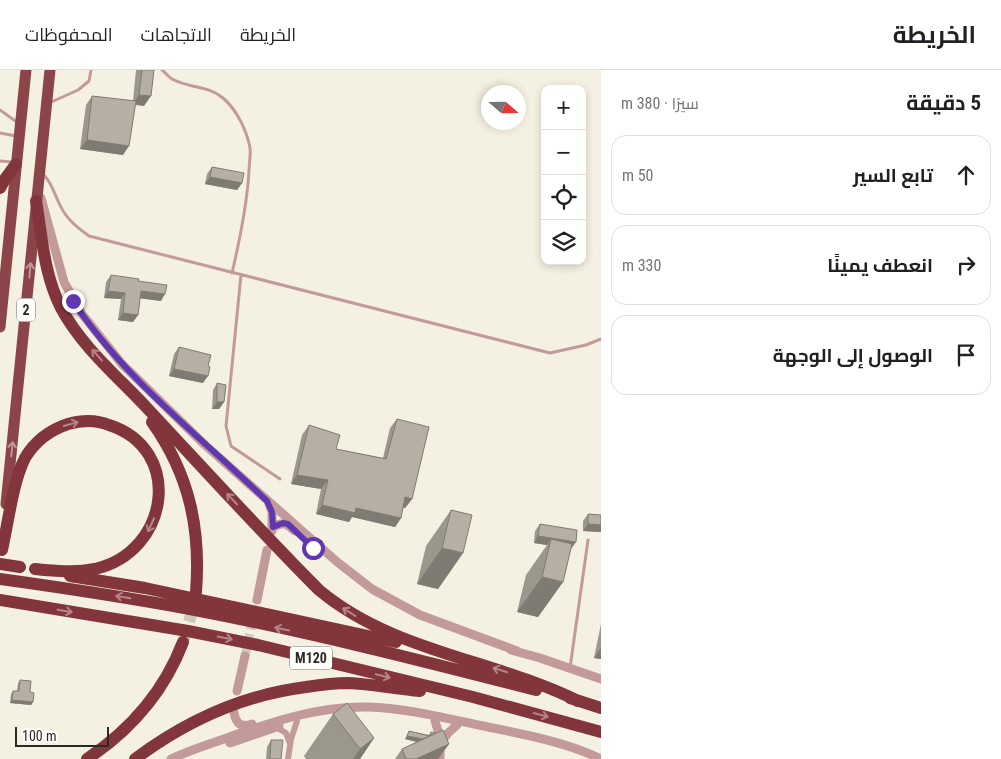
<!DOCTYPE html>
<html lang="ar">
<meta charset="utf-8">
<style>
body{margin:0;font-family:"Roboto Condensed",Cairo,sans-serif;background:#f6f6f6;color:#202124;direction:rtl}
.controls{position:absolute;right:15px;top:15px;display:grid;overflow:hidden;border-radius:10px;box-shadow:0 2px 8px #0003}
.controls button{width:45px;height:45px;display:grid;place-items:center;padding:0;border:0;border-bottom:1px solid #e0e0e0;background:#fff;color:#202124;font:25px sans-serif}
.compass{position:absolute;left:481px;top:15px;width:45px;height:45px;border-radius:50%;background:#fff;box-shadow:0 2px 8px #0003;rotate:110deg}
.scale{position:absolute;left:15px;bottom:12px;width:94px;box-sizing:border-box;padding-left:5px;border:2px solid #2c2a25;border-top:0;font-size:14px;line-height:18px;white-space:nowrap;color:#2c2a25;-webkit-text-stroke:4px #fffefb;paint-order:stroke}
.stop{position:absolute;width:15px;height:15px;margin:-11px;border:4px solid #5f38b0;border-radius:50%;background:#fff}
.stop.end{background:#5f38b0;border-color:#fff;box-shadow:0 1px 5px #0008}
.list{margin:0;padding:0;list-style:none}
h2{display:flex;justify-content:space-between;align-items:center;height:65px;margin:0;padding:0 20px;font-size:21px}
h2 small{font-size:16px;font-weight:400;color:#757577}
.list li{display:grid;grid-template-columns:32px 1fr auto;gap:15px;align-items:center;box-sizing:border-box;height:80px;margin:0 10px 10px;padding:0 10px;border:1px solid #e0e0e0;border-radius:15px}
.list b{display:block;font-size:19px;white-space:nowrap}
.list em{font-size:16px;font-style:normal;color:#757577}
.icon{flex:none;width:28px;height:28px;fill:none;stroke:currentColor;stroke-width:2;stroke-linecap:round;stroke-linejoin:round}
.map{position:relative;flex:none;width:601px;height:689px;overflow:hidden;direction:ltr}
header{display:flex;align-items:center;gap:30px;box-sizing:border-box;height:70px;padding:0 25px;background:#fff;border-bottom:1px solid #e0e0e0}
header strong{font-size:24px}
nav{display:flex;gap:28px;margin-inline-start:auto;font-size:18px}
main{display:flex}
aside{flex:1;background:#fff}
.map>svg:first-child{display:block}
</style>
<header>
<strong>الخريطة</strong>
<nav><a>الخريطة</a><a>الاتجاهات</a><a>المحفوظات</a></nav>
</header>
<main>
<aside>
<h2>5 دقيقة<small>سيرًا · 380 m</small></h2>
<ul class="list">
<li><svg class="icon" aria-label="ahead" viewBox="0 0 24 24"><path d="M12 20V5M6 11l6-6 6 6"/></svg><div><b>تابع السير</b></div><em>50 m</em></li>
<li><svg class="icon" aria-label="right" viewBox="0 0 24 24"><path d="M7 20v-9h11M14 6l5 5-5 5"/></svg><div><b>انعطف يمينًا</b></div><em>330 m</em></li>
<li><svg class="icon" aria-label="arrive" viewBox="0 0 24 24"><path d="M6 21V4h12l-3 4 3 4H6"/></svg><div><b>الوصول إلى الوجهة</b></div></li>
</ul>
</aside>
<div class="map">
<svg width="601" height="689" viewBox="0 0 601 689">
<rect width="100%" height="100%" fill="#f5f1e2"/>
<g fill="none" stroke-linecap="round" stroke-linejoin="round">
<path stroke="#cdc9bc" stroke-width="9" stroke-dasharray="9 4.5" stroke-linecap="butt" d="M 245,586 L 257,530"/>
<path stroke="#cdc9bc" stroke-width="12" stroke-dasharray="12 6" stroke-linecap="butt" d="M 184,569 L 195,531"/>
<path stroke="#c29a9a" stroke-width="3" d="M 162,0 C 166,3 169,8 174,10 C 190,18 209,16 223,28 C 237,40 247,61 250,78 C 251,85 249,94 249,101 C 247,135 240,169 232,203
M 49,33 L 78,20 L 89,11 L 91,0
M 0,40 L 18,53
M 0,63 L 16,66
M 0,91 L 13,92
M 43,104 C 53,114 54,124 60,135 C 66,149 78,158 89,166 L 550,283 L 586,275 L 601,269
M 241,205 L 226,356 L 231,376 L 280,409
M 570,598 L 588,470"/>
<path stroke="#c29a9a" stroke-width="6" d="M 276,657 L 286,663 L 290,674
M 288,689 L 291,669 L 297,651"/>
<path stroke="#c29a9a" stroke-width="9" d="M 41,128 L 64,212 L 82,244 L 122,294 L 205,375 L 336,491 L 372,519 L 420,545 L 517,581
M 268,431 L 272,442 L 272,461
M 273,457 L 280,454 L 286,454 L 295,461
M 257,530 L 267,480
M 511,580 L 540,588 L 601,609
M 237,621 L 245,586
M 234,643 C 236,654 242,658 252,654
M 435,651 L 440,667 L 440,689
M 441,672 L 448,663 L 457,655
M 230,673 L 279,656
M 171,689 C 188,681 206,675 224,669 C 271,652 318,636 368,637 C 408,638 448,649 488,657 C 526,665 566,672 601,689"/>
<path stroke="#8b4448" stroke-width="11" d="M 0,257 L 26,0
M 6,434 L 50,0"/>
<path stroke="#82363b" stroke-width="12" d="M 0,118 L 5,109 L 16,94
M 36,131 C 42,166 44,205 61,238 C 82,277 117,306 147,338 C 204,399 260,461 319,520 C 393,582 493,589 578,631
M 152,352 C 189,404 201,458 196,522
M 2,480 C 8,454 13,411 25,388 C 35,371 50,360 68,354 C 82,350 97,350 109,355 C 184,379 170,482 95,499 C 75,503 55,501 35,499
M 70,506 L 145,518 L 396,572
M 0,509 C 65,518 130,528 195,540 C 310,562 423,591 536,620
M 0,530 L 188,561 L 258,575 L 473,627 L 601,662
M 570,628 L 601,638
M 87,689 C 132,659 164,622 183,572
M 135,689 C 186,651 242,625 306,617 C 319,615 334,613 348,613 C 372,614 396,619 420,621"/>
<path stroke="#82363b" stroke-width="12" d="M 0,494 L 20,497"/>
</g>
<path fill="#9c978c" d="M 136,0 L 154,0 L 144,36 L 135,35 L 123,85 L 80,79 L 86,35 L 92,26 L 133,31 Z
M 212,97 L 242,113 L 237,120 L 205,114 L 207,104 Z
M 111,205 L 161,231 L 140,228 L 138,245 L 133,252 L 118,250 L 121,229 L 104,228 L 106,212 Z
M 179,277 L 203,313 L 169,306 L 174,284 Z
M 217,313 L 224,332 L 219,339 L 212,339 L 213,320 Z
M 397,349 L 412,429 L 405,438 L 403,438 L 401,448 L 395,457 L 352,447 L 349,452 L 316,444 L 321,419 L 291,414 L 302,365 L 309,355 L 336,379 L 383,388 L 390,358 Z
M 451,440 L 463,483 L 438,519 L 417,514 L 426,476 Z
M 588,444 L 601,445 L 601,462 L 583,461 L 583,451 Z
M 540,454 L 571,478 L 563,512 L 538,547 L 517,542 L 526,505 L 547,475 L 534,473 L 535,461 Z
M 601,554 L 601,589 L 594,588 Z
M 20,610 L 30,622 L 33,632 L 31,635 L 10,633 L 11,624 L 13,621 L 17,621 L 18,613 Z
M 333,644 L 374,668 L 360,689 L 306,689 L 304,686 Z
M 409,661 L 429,665 L 431,662 L 449,674 L 438,689 L 395,689 L 402,679 L 417,672 L 405,669 Z
M 271,670 L 281,689 L 266,689 L 267,677 Z"/>
<path fill="#7f7b72" d="M 139,25 L 151,26 L 144,36 L 133,34 Z
M 87,70 L 129,76 L 123,85 L 80,79 Z
M 210,107 L 242,113 L 237,120 L 205,114 Z
M 108,221 L 125,223 L 121,229 L 104,228 Z
M 141,221 L 165,224 L 161,231 L 137,228 Z
M 123,243 L 138,245 L 133,252 L 118,250 Z
M 174,299 L 208,306 L 203,313 L 169,306 Z
M 217,332 L 224,332 L 219,339 L 212,339 Z
M 297,405 L 328,410 L 321,419 L 291,414 Z
M 405,427 L 412,429 L 405,438 L 399,436 Z
M 322,435 L 356,438 L 401,448 L 395,457 L 352,447 L 349,452 L 316,444 Z
M 588,454 L 601,455 L 601,462 L 583,461 Z
M 538,466 L 576,472 L 571,479 L 551,469 L 547,475 L 534,473 Z
M 442,478 L 463,483 L 438,519 L 417,514 Z
M 542,507 L 563,512 L 538,547 L 517,542 Z
M 601,578 L 601,589 L 594,588 Z
M 12,630 L 33,632 L 31,635 L 10,633 Z
M 407,666 L 435,672 L 433,676 L 405,669 Z
M 374,668 L 360,689 L 353,689 L 360,679 Z
M 449,674 L 438,689 L 416,689 Z"/>
<path fill="#b5b0a3" stroke="#7f7b72" d="M 142,0 L 154,0 L 151,26 L 139,25 Z
M 92,26 L 136,31 L 129,76 L 87,70 Z
M 212,97 L 244,103 L 242,113 L 210,107 Z
M 111,205 L 139,209 L 138,211 L 167,215 L 165,224 L 141,221 L 138,245 L 123,243 L 125,223 L 108,221 Z
M 179,277 L 211,285 L 208,296 L 210,297 L 208,306 L 174,299 Z
M 217,313 L 226,315 L 224,332 L 217,332 Z
M 397,349 L 429,357 L 412,429 L 405,427 L 401,448 L 356,438 L 355,443 L 322,435 L 328,410 L 297,405 L 309,355 L 340,365 L 336,379 L 386,389 Z
M 451,440 L 472,445 L 463,483 L 442,478 Z
M 588,444 L 601,445 L 601,455 L 588,454 Z
M 540,454 L 577,460 L 576,472 L 538,466 Z
M 551,469 L 572,474 L 563,512 L 542,507 Z
M 20,610 L 31,611 L 30,622 L 34,623 L 33,632 L 12,630 L 13,621 L 19,621 Z
M 347,633 L 374,668 L 360,679 L 333,644 Z
M 443,660 L 449,674 L 416,689 L 406,689 L 402,679 Z
M 409,661 L 430,666 L 431,662 L 436,663 L 423,669 L 407,666 Z
M 271,670 L 283,670 L 281,689 L 270,689 Z"/>
<defs><path id="oneway-shaft" d="M-6 0H5M1.5-3L5.5 0L1.5 3" fill="none" stroke-width="1.6" stroke-linecap="round" stroke-linejoin="round" transform="scale(1.25)"/></defs>
<g stroke="#bf9899">
<use href="#oneway-shaft" transform="translate(30 200) rotate(-85)"/>
<use href="#oneway-shaft" transform="translate(12 379) rotate(-84)"/>
</g>
<g stroke="#b48688">
<use href="#oneway-shaft" transform="translate(97 285) rotate(-132)"/>
<use href="#oneway-shaft" transform="translate(71 354) rotate(-15)"/>
<use href="#oneway-shaft" transform="translate(232 429) rotate(-133)"/>
<use href="#oneway-shaft" transform="translate(151 455) rotate(115)"/>
<use href="#oneway-shaft" transform="translate(123 527) rotate(-170)"/>
<use href="#oneway-shaft" transform="translate(65 541) rotate(9)"/>
<use href="#oneway-shaft" transform="translate(349 542) rotate(-148)"/>
<use href="#oneway-shaft" transform="translate(282 559) rotate(-168)"/>
<use href="#oneway-shaft" transform="translate(225 568) rotate(12)"/>
<use href="#oneway-shaft" transform="translate(500 600) rotate(-162)"/>
<use href="#oneway-shaft" transform="translate(383 606) rotate(14)"/>
<use href="#oneway-shaft" transform="translate(541 645) rotate(15)"/>
</g>
<g fill="none" stroke-linecap="round" stroke-linejoin="round">
<path stroke="#5f38b0" stroke-width="6" d="M 73,231 C 124,309 201,367 267,431 L 272,442 L 273,457 L 283,453 L 288,454 L 313,478"/>
</g>
<g text-anchor="middle" stroke-width="4" stroke-linejoin="round" paint-order="stroke">
<g fill="#fffefb" stroke="#6b6a65" stroke-width="1">
<rect x="17" y="228.5" width="18" height="23" rx="4"/>
<rect x="290" y="576.5" width="42" height="23" rx="4"/>
</g>
<g font-size="14" font-weight="bold" fill="#2c2a25">
<text x="26" y="245">2</text>
<text x="311" y="593">M120</text>
</g>
</g>
</svg>
<div class="controls">
<button>+</button>
<button>−</button>
<button><svg class="icon" aria-label="locate" viewBox="0 0 24 24"><circle cx="12" cy="12" r="6"/><path d="M12 2v4M12 18v4M2 12h4M18 12h4"/></svg></button>
<button><svg class="icon" aria-label="layers" viewBox="0 0 24 24"><path d="M12 4l9 5-9 5-9-5zM3 14l9 5 9-5"/></svg></button>
</div>
<svg class="compass" viewBox="-18 -18 36 36"><path d="M0-13l5 13h-10z" fill="#e53935"/><path d="M0 13l5-13h-10z" fill="#757577"/></svg>
<div class="scale">100 m</div>
<div class="stop" style="left:313px;top:478px"></div>
<div class="stop end" style="left:73px;top:231px"></div>
</div>
</main>
